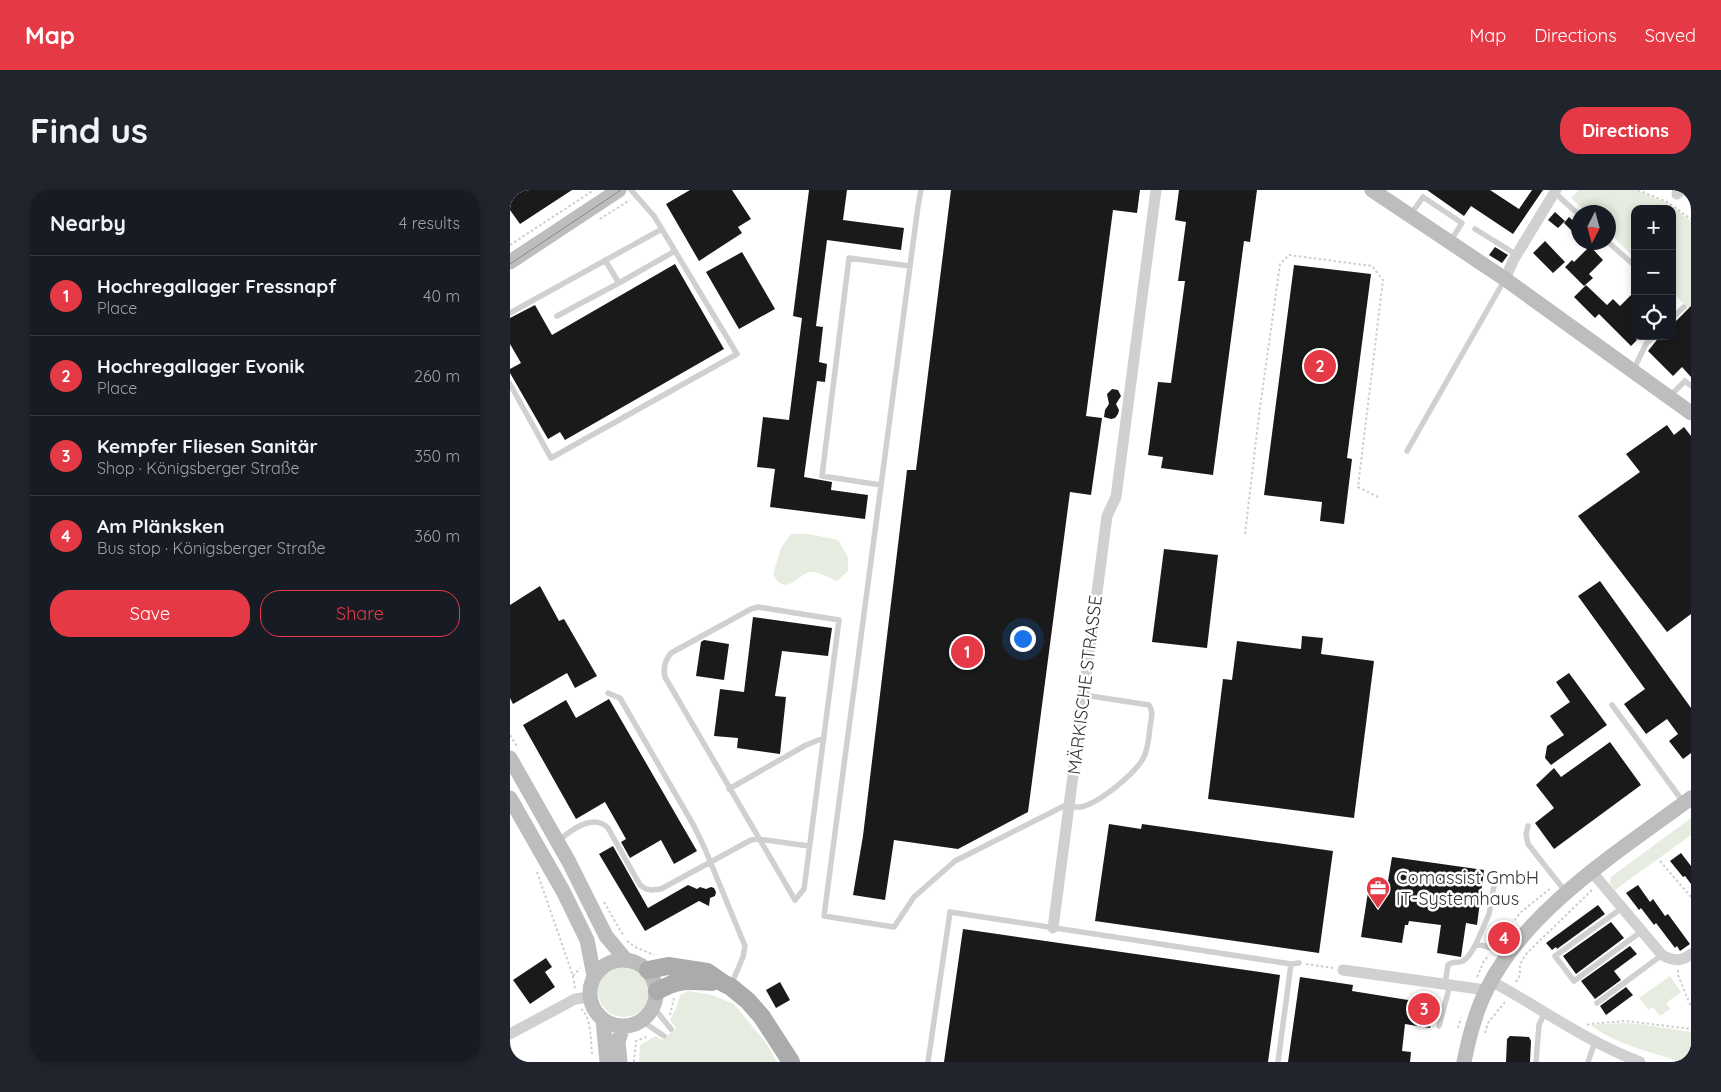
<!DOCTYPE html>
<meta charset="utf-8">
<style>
body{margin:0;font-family:Quicksand,sans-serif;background:#20242c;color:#f1f3f6}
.controls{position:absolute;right:15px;top:15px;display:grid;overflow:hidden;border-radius:10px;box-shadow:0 2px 8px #0003}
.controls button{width:45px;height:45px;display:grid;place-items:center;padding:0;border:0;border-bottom:1px solid #363941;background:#171b24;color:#f1f3f6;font:25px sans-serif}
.compass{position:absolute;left:1061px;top:15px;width:45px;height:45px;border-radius:50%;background:#171b24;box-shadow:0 2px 8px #0003;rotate:186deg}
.you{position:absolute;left:512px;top:448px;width:18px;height:18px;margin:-12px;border:4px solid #fff;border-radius:50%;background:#1a73e8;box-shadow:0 0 0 8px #1a73e833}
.badge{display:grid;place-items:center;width:32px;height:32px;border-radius:50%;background:#e63946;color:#fff;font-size:16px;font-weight:700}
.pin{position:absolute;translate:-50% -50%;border:2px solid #fff;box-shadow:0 1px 5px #0006}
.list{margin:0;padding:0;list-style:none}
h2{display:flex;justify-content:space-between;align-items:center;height:65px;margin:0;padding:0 20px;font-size:21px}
h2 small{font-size:16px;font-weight:400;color:#9ea1a6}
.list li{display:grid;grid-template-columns:32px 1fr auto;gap:15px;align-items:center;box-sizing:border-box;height:80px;padding:0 20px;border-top:1px solid #363941}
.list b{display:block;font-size:19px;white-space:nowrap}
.list p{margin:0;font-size:16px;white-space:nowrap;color:#9ea1a6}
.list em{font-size:16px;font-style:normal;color:#9ea1a6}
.actions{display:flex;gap:10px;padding:15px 20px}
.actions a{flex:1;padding:11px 0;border:1px solid #e63946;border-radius:20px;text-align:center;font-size:18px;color:#e63946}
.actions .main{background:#e63946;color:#fff}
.icon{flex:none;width:28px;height:28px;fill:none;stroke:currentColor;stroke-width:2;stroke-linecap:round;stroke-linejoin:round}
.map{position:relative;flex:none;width:1181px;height:872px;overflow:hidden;border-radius:20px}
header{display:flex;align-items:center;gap:30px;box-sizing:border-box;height:70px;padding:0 25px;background:#e63946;color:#fff}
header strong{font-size:24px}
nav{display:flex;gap:28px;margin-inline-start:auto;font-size:18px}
.intro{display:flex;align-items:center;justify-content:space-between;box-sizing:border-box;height:120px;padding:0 30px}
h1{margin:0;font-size:35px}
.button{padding:12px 22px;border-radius:20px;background:#e63946;color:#fff;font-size:18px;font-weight:700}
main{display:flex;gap:30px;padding:0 30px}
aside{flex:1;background:#171b24;border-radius:20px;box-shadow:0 2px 8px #0003}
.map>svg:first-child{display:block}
</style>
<header>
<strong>Map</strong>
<nav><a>Map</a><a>Directions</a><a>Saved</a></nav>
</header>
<div class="intro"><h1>Find us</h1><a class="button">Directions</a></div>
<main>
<aside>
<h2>Nearby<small>4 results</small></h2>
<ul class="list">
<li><span class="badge">1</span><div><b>Hochregallager Fressnapf</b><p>Place</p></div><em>40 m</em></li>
<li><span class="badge">2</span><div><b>Hochregallager Evonik</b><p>Place</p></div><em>260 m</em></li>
<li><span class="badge">3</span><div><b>Kempfer Fliesen Sanitär</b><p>Shop · Königsberger Straße</p></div><em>350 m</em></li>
<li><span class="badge">4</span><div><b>Am Plänksken</b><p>Bus stop · Königsberger Straße</p></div><em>360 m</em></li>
</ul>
<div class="actions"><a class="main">Save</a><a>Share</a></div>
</aside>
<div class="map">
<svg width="1181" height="872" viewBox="0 0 1181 872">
<rect width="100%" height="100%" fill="#fff"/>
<path fill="#e6ecdf" d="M 1069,0 L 1126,0 L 1157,13 L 1181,31 L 1181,120 L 1162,103 L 1162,19 L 1125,19 L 1125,68 L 1099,43 L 1098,22 L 1076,22 L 1061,8 Z
M 281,344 L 299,344 L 328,350 L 338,367 L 338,381 L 327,391 C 320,388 308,381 300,382 C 287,385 275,408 263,384 L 271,358 Z
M 1181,628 L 1181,645 L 1105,700 C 1101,695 1099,692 1101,687 Z
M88 801a26 26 0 1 1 52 0a26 26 0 1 1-52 0Z
M 1160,786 L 1171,802 L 1156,813 L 1160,819 L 1150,826 L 1143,817 L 1139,820 L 1129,808 Z
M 178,801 L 202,805 L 224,814 L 256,853 L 267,872 L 129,872 L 130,855 L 146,846 L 152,850 L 166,838 L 160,830 L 166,819 L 170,805 Z
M 1114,833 L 1129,834 L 1181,842 L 1181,858 L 1177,871 L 1172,872 C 1144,863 1104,854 1081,835 Z"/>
<path fill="#1a1a1a" d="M 0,0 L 62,0 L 10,34 L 0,20 Z
M 180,0 L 222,0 L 241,29 L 228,37 L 232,43 L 189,71 L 156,14 Z
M 299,0 L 337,0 L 333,30 L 394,38 L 391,60 L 317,50 L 306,136 L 313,137 L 309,172 L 317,174 L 315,192 L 307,191 L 294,287 L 322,292 L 321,300 L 358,305 L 355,329 L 260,317 L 265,279 L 247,277 L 253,227 L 279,230 L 292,128 L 283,126 Z
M 441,0 L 630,0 L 627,23 L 603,20 L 576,226 L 592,228 L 581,305 L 560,302 L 518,622 L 448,659 L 384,650 L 375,710 L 343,705 L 353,646 L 397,280 L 406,280 Z
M 669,0 L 747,0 L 740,52 L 734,51 L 703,285 L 651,278 L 653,267 L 638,265 L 648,192 L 661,193 L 675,91 L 668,91 L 676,32 L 665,30 Z
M 917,0 L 980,0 L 1009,19 L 1022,0 L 1033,0 L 1003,44 L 961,16 L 954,26 Z
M 1045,22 L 1055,31 L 1048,38 L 1038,30 Z
M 1059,27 L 1068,35 L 1068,47 L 1054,33 Z
M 1035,51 L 1055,72 L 1043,83 L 1023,63 Z
M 1080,56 L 1093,70 L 1079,84 L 1083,88 L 1074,96 L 1055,77 L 1062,70 L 1064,72 Z
M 985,57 L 998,65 L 992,73 L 979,65 Z
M 232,62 L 265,119 L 229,139 L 196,82 Z
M 165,74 L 214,159 L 55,250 L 50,242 L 38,249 L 0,183 L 0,179 L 11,173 L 0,154 L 0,128 L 25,115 L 42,145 Z
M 784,75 L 861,84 L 837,268 L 842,269 L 834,334 L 810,331 L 812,312 L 754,305 Z
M 1076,95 L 1097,115 L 1103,109 L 1110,116 L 1125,101 L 1125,147 L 1127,150 L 1121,156 L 1089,124 L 1085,128 L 1064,107 Z
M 1181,116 L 1181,187 L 1172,177 L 1163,186 L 1138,161 L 1150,146 L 1162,146 L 1162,135 Z
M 602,199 L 608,200 L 611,206 L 606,214 L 609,220 L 608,224 L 605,228 L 601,229 L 594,227 L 595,220 L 599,214 L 597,204 Z
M 1157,235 L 1164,245 L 1174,237 L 1181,246 L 1181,424 L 1157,442 L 1068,326 L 1130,282 L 1116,264 Z
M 654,359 L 708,365 L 697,458 L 642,452 Z
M 1090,391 L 1181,518 L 1181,563 L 1173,569 L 1159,551 L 1168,544 L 1157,529 L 1136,544 L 1114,514 L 1135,499 L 1068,406 Z
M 30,396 L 49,431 L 54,429 L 87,486 L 65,498 L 57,483 L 3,514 L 0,508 L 0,415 Z
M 243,427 L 322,438 L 318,466 L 272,461 L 265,506 L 276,507 L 270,564 L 227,558 L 228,548 L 204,546 L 210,499 L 234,502 Z
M 792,446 L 813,448 L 811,464 L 864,471 L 844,628 L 698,609 L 713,489 L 722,490 L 727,451 L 791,459 Z
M 194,450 L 219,454 L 214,490 L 186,486 L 191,452 Z
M 1059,483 L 1097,535 L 1041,575 L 1035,568 L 1037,556 L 1054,545 L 1040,526 L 1060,512 L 1046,492 Z
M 99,509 L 187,661 L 164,674 L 151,650 L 120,668 L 111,652 L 116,649 L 95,612 L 66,629 L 13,535 L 56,510 L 66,528 Z
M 1100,552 L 1131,595 L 1044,659 L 1025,633 L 1044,618 L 1026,595 L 1044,578 L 1051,587 Z
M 599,634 L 631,639 L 632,634 L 823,661 L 809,763 L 585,731 Z
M 103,656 L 138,718 L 178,695 L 187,699 L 190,697 L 196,699 L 201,697 L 204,698 L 206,702 L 205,706 L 200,708 L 199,716 L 189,711 L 135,741 L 89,664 Z
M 1171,663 L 1181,676 L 1181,694 L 1175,686 L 1173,687 L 1160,671 Z
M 882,667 L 974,680 L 967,735 L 956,733 L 951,767 L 927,763 L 931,735 L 899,731 L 898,735 L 895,735 L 892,753 L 851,747 L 860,689 L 878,691 Z
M 1128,695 L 1140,712 L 1143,709 L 1155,726 L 1158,724 L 1180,754 L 1170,761 L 1167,756 L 1165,758 L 1146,733 L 1144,735 L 1131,718 L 1129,720 L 1116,703 Z
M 1088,715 L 1095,724 L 1047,759 L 1046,757 L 1042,760 L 1036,753 Z
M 1101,732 L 1114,748 L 1066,784 L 1053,766 Z
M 453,739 L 770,785 L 758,872 L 434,872 Z
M 1120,756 L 1127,764 L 1104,781 L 1111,790 L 1085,809 L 1071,791 Z
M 36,768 L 42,777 L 35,782 L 45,797 L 20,814 L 3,790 Z
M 790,787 L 843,795 L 842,801 L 923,814 L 920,838 L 895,834 L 892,861 L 901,862 L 900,872 L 778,872 Z
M 270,792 L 280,810 L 266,818 L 256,800 Z
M 1116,797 L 1123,805 L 1096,825 L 1090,816 Z
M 1000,846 L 1019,847 L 1021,851 L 1020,872 L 996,872 L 997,849 Z"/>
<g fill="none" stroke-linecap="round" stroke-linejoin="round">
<path stroke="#cdcdcd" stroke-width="2" stroke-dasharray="2.5 2.5" stroke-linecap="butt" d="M 1128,0 L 1157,12 L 1181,29
M 90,29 L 120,10
M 0,55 L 84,0
M 735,344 L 749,225 L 770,74 L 779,65 L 862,76 L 873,90 L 848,297 L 870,308
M 0,545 L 8,558
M 1150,671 L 1181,707
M 27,682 L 63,786 L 65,799
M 94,712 L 113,745
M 989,750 L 1011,722 L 1041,698
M 117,751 L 125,757 L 144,765
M 796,774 L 823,778
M 1168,780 L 1168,785 L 1181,817
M 63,786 L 70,778
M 967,787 L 974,771 L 979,765
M 1006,792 L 1010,785 L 1010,774 L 1017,763 L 1082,700
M 71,819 C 81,825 81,853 82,864
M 160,825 L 164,808
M 1077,835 L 1080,834 L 1116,831 L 1181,839
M 948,838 L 951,828
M 975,843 L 978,833 L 995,812
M 124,872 L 126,851 L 139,846
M 1178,872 L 1181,865"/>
<path stroke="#d0d0d0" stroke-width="5.5" d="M 411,0 L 408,16 L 314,726 L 384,737 L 404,707 L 445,671 L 560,613
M 1044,2 L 1068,24
M 901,24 L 913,7 L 952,33 L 940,52
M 965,39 L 1007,65
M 1098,52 L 1125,76
M 95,70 L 109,93 L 165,61
M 0,123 L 152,39
M 47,126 L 109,93
M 1162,128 L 1174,117
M 1123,181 L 1136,154 L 1144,146
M 0,194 L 41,268 L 227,164 L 144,26 L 121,0
M 1159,207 L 1175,191 L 1181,196
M 897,261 L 995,89
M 371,295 L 312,286 L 339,68 L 400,76
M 248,417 L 329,430 L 294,699 L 285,710 L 155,487 C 153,477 155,471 161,463 L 241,419 Z
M 98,503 L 110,508 L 184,636 L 195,659 L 235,756 L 233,767 L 221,795
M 1102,515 L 1174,613
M 219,599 L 296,555 L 314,548
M 559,617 C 563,617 567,617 571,617 C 589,613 625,584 634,567 C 638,558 639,547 640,537 C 641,529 644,522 639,515 L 574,505
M 1018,636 L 1016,644 L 1018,654 L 1055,701
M 48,652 C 60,640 83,623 98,638 L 130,695 L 136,699 L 142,700 L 151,699 L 241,650 L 248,649 L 299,656
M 1112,718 L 1045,766 L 1064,791 L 1132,741
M 966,754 L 979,724 L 985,690
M 935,794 L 938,775 C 943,770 948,774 953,771 C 959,768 963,759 966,754 L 1000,762
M 1087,813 L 1152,765
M 144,818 L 161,839
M 132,831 L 154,846
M 929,836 L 940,795
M 418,872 L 440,722 L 781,774 L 789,773
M 768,872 L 781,774
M 1026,872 L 1029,835 L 1034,824
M 1078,872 L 1085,852"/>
<path stroke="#d0d0d0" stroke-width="11" d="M 1167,4 L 1171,0
M 995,89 L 1004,69 L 1046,0
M 1082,682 L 1152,765 C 1163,771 1171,772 1181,764
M 543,738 L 597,326 L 606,307 L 646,0
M 833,780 L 976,800
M 981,791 C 1031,818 1077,852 1130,872
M 0,844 L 65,809 L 80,807"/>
<path stroke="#bdbdbd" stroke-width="15" d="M 862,0 L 995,89 L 1181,223
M 0,72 L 109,0
M 0,568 L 59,672 L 96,746 L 116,770
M 0,608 L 53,701 L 77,750 L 84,786
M80 803a33 33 0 1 1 66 0a33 33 0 1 1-66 0Z
M 93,830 L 97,872
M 110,872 L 108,851 L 113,837
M 954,872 C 959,847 965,822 977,799 C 1016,719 1111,660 1181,608"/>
<path stroke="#ababab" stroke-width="18" d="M 138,780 L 158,776 L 197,782 L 213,793 L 221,797 L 238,811 L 252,827 L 281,872
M 147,801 C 169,789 177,790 202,792"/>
<path stroke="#888" stroke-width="1" d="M 0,74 L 111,0"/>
</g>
<defs>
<g id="office-pin" transform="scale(1.25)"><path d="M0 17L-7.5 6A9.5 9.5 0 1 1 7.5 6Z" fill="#e63946" stroke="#fff"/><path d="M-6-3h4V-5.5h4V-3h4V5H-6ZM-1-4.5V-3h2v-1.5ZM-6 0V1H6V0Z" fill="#fff"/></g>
</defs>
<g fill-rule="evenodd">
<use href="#office-pin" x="868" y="698"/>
</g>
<g text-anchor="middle" stroke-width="5" stroke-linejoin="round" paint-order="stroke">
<g font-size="18" fill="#333" stroke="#fff">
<text transform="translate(575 495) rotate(-83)" y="6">MÄRKISCHE STRASSE</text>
</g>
<g font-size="18" fill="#333" stroke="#fff" text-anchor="start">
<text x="886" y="694">Comassist GmbH<tspan x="886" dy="21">IT-Systemhaus</tspan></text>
</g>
</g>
</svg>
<div class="controls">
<button>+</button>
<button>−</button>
<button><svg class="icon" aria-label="locate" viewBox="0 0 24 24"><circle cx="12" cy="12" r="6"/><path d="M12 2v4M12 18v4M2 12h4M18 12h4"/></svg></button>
</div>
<svg class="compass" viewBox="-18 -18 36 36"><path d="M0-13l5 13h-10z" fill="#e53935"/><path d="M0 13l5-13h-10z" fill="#9ea1a6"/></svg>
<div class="you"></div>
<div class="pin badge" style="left:457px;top:462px">1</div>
<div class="pin badge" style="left:810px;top:176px">2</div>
<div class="pin badge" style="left:914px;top:819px">3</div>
<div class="pin badge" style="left:994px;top:748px">4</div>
</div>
</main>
